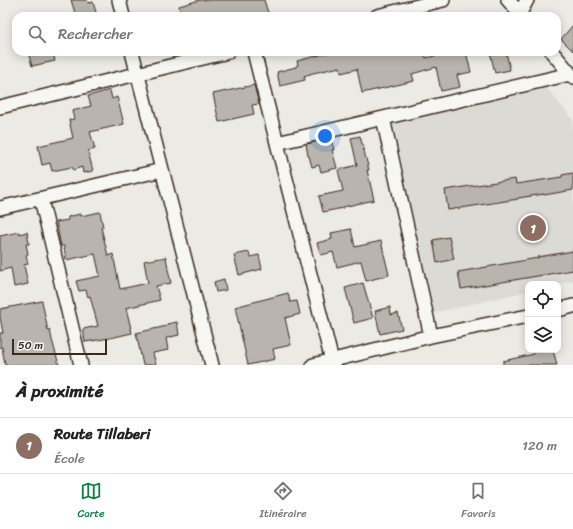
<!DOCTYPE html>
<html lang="fr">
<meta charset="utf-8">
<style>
body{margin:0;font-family:Sriracha,sans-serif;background:#f2f2f2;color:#222}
.controls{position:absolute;right:12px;bottom:12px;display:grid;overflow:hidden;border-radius:8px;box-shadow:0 2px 10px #0003}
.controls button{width:36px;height:36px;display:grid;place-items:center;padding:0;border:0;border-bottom:1px solid #e0e0e0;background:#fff;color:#222;font:20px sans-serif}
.scale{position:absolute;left:12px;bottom:10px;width:95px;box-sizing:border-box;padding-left:4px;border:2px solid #3b2a1e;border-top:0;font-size:11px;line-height:14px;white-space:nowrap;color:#3b2a1e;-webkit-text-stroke:3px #f6f6f2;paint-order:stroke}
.you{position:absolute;left:325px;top:136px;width:14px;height:14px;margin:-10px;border:3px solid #fff;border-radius:50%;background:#1a73e8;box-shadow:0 0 0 6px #1a73e833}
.badge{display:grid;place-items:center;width:26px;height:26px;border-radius:50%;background:#0b8043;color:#fff;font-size:13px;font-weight:700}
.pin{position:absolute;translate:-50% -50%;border:2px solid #fff;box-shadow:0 1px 4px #0006}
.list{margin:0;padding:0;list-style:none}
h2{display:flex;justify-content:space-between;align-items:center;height:52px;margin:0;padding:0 16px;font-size:17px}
h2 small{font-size:13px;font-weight:400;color:#767676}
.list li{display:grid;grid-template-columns:26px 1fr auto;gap:12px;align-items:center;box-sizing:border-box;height:56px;padding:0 16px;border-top:1px solid #e0e0e0}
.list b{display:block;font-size:15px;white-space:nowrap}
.list p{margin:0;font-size:13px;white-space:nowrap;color:#767676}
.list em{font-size:13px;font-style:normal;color:#767676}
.icon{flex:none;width:22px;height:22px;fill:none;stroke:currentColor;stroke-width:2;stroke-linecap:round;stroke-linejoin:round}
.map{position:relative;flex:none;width:573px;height:365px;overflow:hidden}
.search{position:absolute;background:#fff;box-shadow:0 2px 10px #0003;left:12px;right:12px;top:12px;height:44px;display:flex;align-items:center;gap:10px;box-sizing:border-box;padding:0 14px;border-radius:12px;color:#767676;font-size:15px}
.sheet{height:108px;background:#fff}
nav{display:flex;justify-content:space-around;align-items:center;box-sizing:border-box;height:56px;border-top:1px solid #e0e0e0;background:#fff;font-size:11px;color:#767676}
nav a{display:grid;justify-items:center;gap:2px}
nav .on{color:#0b8043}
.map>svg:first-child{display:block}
</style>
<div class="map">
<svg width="573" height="365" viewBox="0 0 573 365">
<rect width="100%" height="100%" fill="#ebeae5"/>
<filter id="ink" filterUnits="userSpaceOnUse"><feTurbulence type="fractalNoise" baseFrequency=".025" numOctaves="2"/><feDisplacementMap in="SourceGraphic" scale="8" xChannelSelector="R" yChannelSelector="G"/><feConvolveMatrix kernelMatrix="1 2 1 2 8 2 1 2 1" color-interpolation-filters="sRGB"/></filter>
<g filter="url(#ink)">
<path fill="#dcdad4" d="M 546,87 L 573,120 L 573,281 L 558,284 L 528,284 L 528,291 L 434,313 L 393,123 Z"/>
<path fill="#bab4ae" stroke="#3b2a1e" d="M 71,0 L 87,0 L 88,3 L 93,2 L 97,16 L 76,16 Z
M 200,0 L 264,0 L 269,16 L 181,16 L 179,6 Z
M 573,25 L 573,51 L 561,39 Z
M 28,52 L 53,52 L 55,61 L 32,66 Z
M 331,52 L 425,52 L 426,58 L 452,52 L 466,52 L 471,72 L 457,75 L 460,87 L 441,91 L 436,67 L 412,74 L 414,81 L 362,93 L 357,69 L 341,73 L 340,67 L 313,73 L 304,76 L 305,80 L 280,86 L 277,72 L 296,67 L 296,66 L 298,65 L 297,61 Z
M 490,52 L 506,52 L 510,70 L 495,73 Z
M 254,85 L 259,104 L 252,105 L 254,114 L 219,122 L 213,94 Z
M 110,90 L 112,99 L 117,97 L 124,124 L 90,132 L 95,149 L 88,151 L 93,171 L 83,173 L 82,167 L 73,170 L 72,167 L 52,171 L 50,163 L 42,165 L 38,146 L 73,138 L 69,120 L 74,119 L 72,111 L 91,106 L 88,96 Z
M 360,136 L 369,170 L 367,170 L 374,200 L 343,207 L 343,208 L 323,212 L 319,196 L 343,191 L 338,170 L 357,165 L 351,138 Z
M 331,138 L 334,150 L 332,150 L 337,168 L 321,172 L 319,165 L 312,167 L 309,156 L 308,156 L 306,144 Z
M 573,173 L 573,190 L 544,195 L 544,194 L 518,198 L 518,199 L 448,210 L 445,190 L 515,179 L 516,184 L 562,177 L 562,175 Z
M 100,212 L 103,227 L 101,227 L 108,256 L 113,254 L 120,289 L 148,283 L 144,261 L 166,257 L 168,269 L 171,283 L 156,286 L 160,300 L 126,308 L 132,333 L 110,338 L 85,342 L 83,329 L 98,326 L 90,296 L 88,297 L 86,290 L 79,291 L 76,281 L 100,276 L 95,254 L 66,260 L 64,246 L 61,246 L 56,222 L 68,220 L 68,217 L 80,214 L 81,216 Z
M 351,229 L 355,247 L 381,241 L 389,275 L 366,281 L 361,261 L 337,267 L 333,252 L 321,255 L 317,243 L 332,239 L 331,233 Z
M 19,232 L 19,234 L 27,232 L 29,244 L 26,244 L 28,254 L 26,255 L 28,264 L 24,265 L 28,284 L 14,287 L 11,268 L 0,271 L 0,236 Z
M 449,237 L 454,259 L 437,263 L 433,240 Z
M 573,251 L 573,270 L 461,289 L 458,272 L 538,258 L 538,257 Z
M 249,252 L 250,257 L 259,255 L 262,269 L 239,275 L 234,255 Z
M 224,279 L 226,290 L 216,292 L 214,282 Z
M 363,283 L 373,318 L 354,323 L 345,288 Z
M 288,293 L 290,302 L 297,301 L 300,314 L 285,318 L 291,345 L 273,349 L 275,359 L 248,365 L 235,307 Z
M 42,301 L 48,331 L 50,330 L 52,340 L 59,365 L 5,365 L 2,347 L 0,348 L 0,333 L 3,333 L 0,317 L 0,309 Z
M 390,307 L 391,315 L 398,313 L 402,329 L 380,334 L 375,311 Z
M 177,322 L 179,335 L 166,338 L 168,350 L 153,353 L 156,365 L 143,365 L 136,333 L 167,326 L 167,324 Z
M 536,350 L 553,350 L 557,365 L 503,365 L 503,361 L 534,354 L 533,352 L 536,351 Z"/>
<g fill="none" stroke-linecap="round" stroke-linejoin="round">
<g stroke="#3b2a1e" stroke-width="16">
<path id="street" d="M 119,0 L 123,16
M 508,0 L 522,16
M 520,13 L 527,0
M 377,16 L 443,0
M 132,52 L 212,365
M 254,52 L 333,365
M 552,52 L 573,77
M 0,107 L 228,52
M 383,118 L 431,336
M 277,143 L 570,74
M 41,199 L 81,365
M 0,208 L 162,170
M 558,310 L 573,306
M 313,365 L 431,336 L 528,316"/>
</g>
<use href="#street" stroke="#f6f6f2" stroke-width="13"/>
</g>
</g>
</svg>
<div class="controls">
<button><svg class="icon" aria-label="locate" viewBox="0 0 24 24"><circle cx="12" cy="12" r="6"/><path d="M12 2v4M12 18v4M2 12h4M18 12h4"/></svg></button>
<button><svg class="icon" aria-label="layers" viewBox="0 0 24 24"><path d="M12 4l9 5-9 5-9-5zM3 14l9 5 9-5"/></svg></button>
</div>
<div class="scale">50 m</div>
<div class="you"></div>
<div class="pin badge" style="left:533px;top:228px;background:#8d6e63">1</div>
<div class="search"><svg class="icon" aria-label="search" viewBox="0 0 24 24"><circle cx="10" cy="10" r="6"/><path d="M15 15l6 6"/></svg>Rechercher</div>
</div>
<section class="sheet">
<h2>À proximité<small></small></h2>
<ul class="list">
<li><span class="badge" style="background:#8d6e63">1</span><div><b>Route Tillaberi</b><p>École</p></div><em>120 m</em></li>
</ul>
</section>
<nav>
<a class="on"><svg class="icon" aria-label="map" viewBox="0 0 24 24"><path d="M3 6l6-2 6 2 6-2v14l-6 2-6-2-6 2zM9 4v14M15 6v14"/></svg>Carte</a>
<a><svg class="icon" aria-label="directions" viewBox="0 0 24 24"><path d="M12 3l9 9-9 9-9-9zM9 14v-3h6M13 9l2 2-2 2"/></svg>Itinéraire</a>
<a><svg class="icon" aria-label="saved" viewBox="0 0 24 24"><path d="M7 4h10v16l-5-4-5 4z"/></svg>Favoris</a>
</nav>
